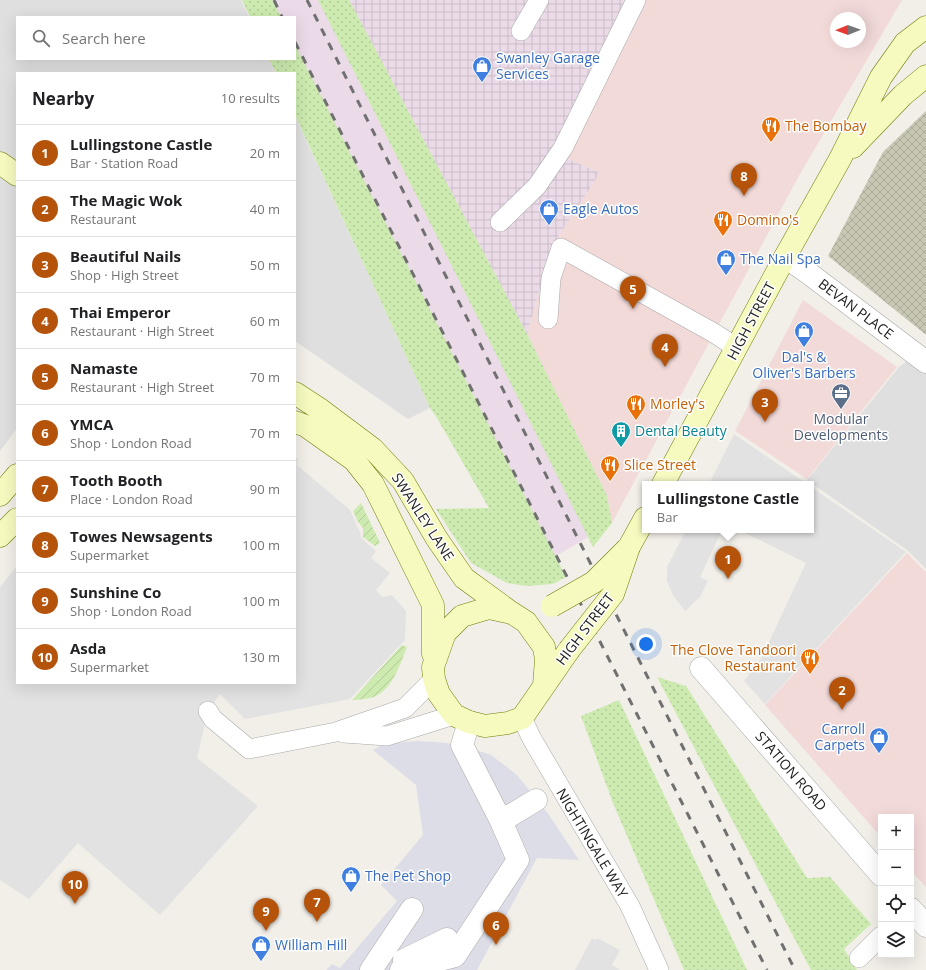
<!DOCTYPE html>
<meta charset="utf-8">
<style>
body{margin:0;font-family:"Open Sans",sans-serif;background:#f2f2f2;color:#202124}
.controls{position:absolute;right:12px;bottom:12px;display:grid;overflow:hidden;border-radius:0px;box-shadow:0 4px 16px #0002}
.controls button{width:36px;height:36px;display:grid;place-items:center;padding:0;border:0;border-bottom:1px solid #e0e0e0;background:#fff;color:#202124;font:20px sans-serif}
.compass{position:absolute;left:830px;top:12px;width:36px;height:36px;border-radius:50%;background:#fff;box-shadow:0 4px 16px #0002;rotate:269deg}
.you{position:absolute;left:646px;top:644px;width:14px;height:14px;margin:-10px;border:3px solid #fff;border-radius:50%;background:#1a73e8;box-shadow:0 0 0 6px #1a73e833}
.badge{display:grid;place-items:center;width:26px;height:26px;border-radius:50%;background:#b45309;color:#fff;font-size:13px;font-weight:700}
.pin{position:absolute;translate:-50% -33px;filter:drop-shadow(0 1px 2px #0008)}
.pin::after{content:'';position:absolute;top:21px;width:14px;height:12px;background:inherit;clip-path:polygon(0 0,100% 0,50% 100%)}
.popup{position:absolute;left:642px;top:481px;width:172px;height:52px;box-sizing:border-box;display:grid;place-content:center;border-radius:0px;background:#fff;filter:drop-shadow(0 1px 3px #0005);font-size:13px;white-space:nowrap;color:#757577}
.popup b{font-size:15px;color:#202124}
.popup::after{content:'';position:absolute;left:50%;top:100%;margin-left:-8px;border:8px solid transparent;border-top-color:#fff}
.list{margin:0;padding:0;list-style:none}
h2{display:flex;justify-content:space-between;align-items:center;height:52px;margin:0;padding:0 16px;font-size:17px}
h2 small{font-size:13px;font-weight:400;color:#757577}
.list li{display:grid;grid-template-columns:26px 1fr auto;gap:12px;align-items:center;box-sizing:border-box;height:56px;padding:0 16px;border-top:1px solid #e0e0e0}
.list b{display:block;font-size:15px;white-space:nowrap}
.list p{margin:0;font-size:13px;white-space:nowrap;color:#757577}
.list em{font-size:13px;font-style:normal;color:#757577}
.icon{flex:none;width:22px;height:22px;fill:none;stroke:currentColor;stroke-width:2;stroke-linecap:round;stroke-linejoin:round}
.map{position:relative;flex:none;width:926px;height:970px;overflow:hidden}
.search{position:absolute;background:#fff;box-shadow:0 4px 16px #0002;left:16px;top:16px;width:280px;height:44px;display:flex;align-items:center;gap:10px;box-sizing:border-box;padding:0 14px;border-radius:0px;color:#757577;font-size:15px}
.panel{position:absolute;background:#fff;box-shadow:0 4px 16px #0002;left:16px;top:72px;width:280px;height:612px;border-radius:0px}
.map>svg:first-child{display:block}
</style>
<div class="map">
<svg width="926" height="970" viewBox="0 0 926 970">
<defs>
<pattern id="industrial-grid" width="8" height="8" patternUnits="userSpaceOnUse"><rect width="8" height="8" fill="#ebdbe8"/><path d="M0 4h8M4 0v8" fill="none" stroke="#c9bcc7"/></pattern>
<pattern id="construction-cross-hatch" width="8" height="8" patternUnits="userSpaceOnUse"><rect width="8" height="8" fill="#c7c7b4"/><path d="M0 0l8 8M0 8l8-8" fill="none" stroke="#abab9a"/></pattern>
<pattern id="grass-dots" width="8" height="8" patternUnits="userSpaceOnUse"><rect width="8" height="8" fill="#cdebb0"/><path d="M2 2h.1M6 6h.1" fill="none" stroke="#b0c997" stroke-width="1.8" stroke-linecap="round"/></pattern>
<pattern id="garden-furrows" width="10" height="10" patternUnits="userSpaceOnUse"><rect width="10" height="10" fill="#cdebb0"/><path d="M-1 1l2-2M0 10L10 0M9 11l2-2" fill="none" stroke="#b0c997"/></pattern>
</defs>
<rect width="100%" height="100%" fill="#f2efe9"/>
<path fill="#e0dfdf" d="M 0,0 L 241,0 L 249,17 L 17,17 L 17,59 L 269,59 L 275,73 L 17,73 L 17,428 L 0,451 Z
M 295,116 L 430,408 L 408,419 L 295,341 Z
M 926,347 L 926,569 L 907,550 L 807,480 L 899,367 Z"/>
<path fill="#f2dad9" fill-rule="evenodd" d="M 642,0 L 902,0 L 800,174 L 612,523 L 607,496 L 527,334 L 552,246 L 600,173 L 564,157 ZM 836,18 L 860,18 L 860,42 L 836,42 Z
M 803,300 L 897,367 L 807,479 L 735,431 Z
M 907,553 L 926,572 L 926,887 L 911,871 L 911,817 L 881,817 L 881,837 L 765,705 Z"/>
<path fill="url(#industrial-grid)" d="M 349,0 L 642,0 L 564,157 L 600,173 L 552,246 L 527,334 Z"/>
<path fill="#ebdbe8" d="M 242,0 L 349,0 L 527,334 L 607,496 L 612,523 L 536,568 L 295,115 L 295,73 L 276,73 L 269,59 L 295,59 L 295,17 L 250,17 Z"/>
<path fill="url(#construction-cross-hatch)" d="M 926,111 L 926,334 L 925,334 L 828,256 L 883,152 Z"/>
<path fill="url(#grass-dots)" d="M 242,0 L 272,0 L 281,17 L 250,17 Z
M 318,0 L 349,0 L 527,334 L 607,496 L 612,523 L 593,547 Z
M 295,45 L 566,577 L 553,584 L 527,586 L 507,583 L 471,563 L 436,509 L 489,508 L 437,418 L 430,408 L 295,115 L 295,73 L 276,73 L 269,59 L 295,59 Z
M 657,677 L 686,686 L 807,878 L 830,877 L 871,924 L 844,949 L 857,970 L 811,970 Z
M 619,700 L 747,970 L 684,970 L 613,803 L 581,716 Z"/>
<path fill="url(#garden-furrows)" d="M 361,503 L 380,543 L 375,546 L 363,537 L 363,528 L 358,522 L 353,511 Z
M 402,645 L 407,647 C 400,664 393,689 374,697 C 368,699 359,700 352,700 Z"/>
<path fill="#e2e2e2" d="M 734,434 L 807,484 L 709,484 Z
M 295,458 L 298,458 L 297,465 L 350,510 L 360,532 L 361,538 L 376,551 L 371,558 L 390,573 L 376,590 L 382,597 L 392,595 L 406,611 L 405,640 L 350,699 L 245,719 L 220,694 L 208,711 L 197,758 L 258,806 L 160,915 L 78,843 L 29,899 L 0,880 L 0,587 L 17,566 L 17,683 L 295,683 Z
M 811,487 L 906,552 L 765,704 L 744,681 L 762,657 L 806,563 L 739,530 L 811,530 Z
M 686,530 L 722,530 L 700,577 L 708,581 L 700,597 L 685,611 L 673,595 L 667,581 L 667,567 Z
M 592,938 L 596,940 L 597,938 L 620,950 L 612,965 L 620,970 L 575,970 Z"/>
<path fill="#dddde8" d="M 417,741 L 437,742 L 462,745 L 491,755 L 517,775 L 549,815 L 579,860 L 537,858 L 477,970 L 326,970 L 332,964 L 340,968 L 397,901 L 381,885 L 423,835 L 416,785 L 373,750 L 384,744 Z"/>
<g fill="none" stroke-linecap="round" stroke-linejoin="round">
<g stroke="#a9a9a9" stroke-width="20">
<path id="lane" d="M 521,31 L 539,0
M 500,222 L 537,186 L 563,148 L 636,0
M 548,319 L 551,278 L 561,248 L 714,333 L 737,348
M 208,711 L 213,719 L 249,749 L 336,732 L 405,708 L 434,679
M 522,718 L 532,739 L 630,906 L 659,970
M 344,733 L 387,736 L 454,715
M 859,958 L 881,936"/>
</g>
<g stroke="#a9a9a9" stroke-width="23">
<path id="street" d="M 785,257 L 807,272 L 926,362
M 701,668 L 881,875
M 501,821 L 536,800
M 911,909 L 926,926
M 404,960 L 447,939
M 371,970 L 412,909
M 401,970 L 455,956 L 518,860 L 501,821 L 462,745 L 469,722"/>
</g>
<g stroke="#707d05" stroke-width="23">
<path id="secondary" d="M 853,147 L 903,95 L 926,76
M 0,163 L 17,175
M 295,393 L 321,410 L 373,449 L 403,481 L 437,539 L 464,578 L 509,611
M 295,422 L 306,426 L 354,460 L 373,484 L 433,605 L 433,654
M 663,484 L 785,257 L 840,159 L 881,77 L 905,43 L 926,27
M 0,495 L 17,475
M 0,536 L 17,519
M 629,547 L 645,518
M 544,685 L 546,660 L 544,647 L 526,622 L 512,613 L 489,608 L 462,616 L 445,633 L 433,667 L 434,679 L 439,694 L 454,715 L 469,722 L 485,726 L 508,723 L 522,718 L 569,650"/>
</g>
<use href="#lane" stroke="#fff" stroke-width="19"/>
<use href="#street" stroke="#fff" stroke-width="22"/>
<use href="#secondary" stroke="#f7fabf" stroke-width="22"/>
<path stroke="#707070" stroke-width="3" stroke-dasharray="8 8" stroke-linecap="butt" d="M 274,0 L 282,17
M 307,0 L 795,970
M 295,42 L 767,970"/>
<g stroke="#707d05" stroke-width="23" stroke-linecap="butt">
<path id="secondary-bridge" d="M 552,606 L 594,582 L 627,549
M 569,650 L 613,594 L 629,547"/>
</g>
<use href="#secondary-bridge" stroke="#f7fabf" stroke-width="22"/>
</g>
<defs>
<g id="shop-pin" transform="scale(1)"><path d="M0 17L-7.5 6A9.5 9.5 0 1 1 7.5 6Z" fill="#3f7fe0" stroke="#fff"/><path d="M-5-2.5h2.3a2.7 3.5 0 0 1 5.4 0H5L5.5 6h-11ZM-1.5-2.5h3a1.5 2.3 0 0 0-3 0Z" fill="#fff"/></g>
<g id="restaurant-pin" transform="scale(1)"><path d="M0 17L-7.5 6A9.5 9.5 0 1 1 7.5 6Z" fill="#e8710a" stroke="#fff"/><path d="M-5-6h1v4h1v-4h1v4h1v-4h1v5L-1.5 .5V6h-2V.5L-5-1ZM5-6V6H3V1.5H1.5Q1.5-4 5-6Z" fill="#fff"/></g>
<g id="office-pin" transform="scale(1)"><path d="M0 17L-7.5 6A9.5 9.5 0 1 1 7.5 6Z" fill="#5c6f8a" stroke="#fff"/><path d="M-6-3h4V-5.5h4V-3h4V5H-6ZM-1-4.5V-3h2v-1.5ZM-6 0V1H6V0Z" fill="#fff"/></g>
<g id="building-pin" transform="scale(1)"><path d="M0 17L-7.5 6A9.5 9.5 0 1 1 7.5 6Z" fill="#0f9aa8" stroke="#fff"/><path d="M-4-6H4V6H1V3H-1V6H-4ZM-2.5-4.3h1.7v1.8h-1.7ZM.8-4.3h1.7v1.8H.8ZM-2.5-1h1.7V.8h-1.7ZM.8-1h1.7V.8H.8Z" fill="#fff"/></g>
</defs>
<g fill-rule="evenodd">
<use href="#shop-pin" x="482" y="66"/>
<use href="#restaurant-pin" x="771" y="126"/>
<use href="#shop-pin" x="549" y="209"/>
<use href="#restaurant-pin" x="723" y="220"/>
<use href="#shop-pin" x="726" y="259"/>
<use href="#shop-pin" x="804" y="331"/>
<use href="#office-pin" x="841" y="393"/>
<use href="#restaurant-pin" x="636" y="404"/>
<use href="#building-pin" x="621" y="431"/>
<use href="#restaurant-pin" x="610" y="465"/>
<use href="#restaurant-pin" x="810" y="658"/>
<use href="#shop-pin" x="879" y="737"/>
<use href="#shop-pin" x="351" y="876"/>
<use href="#shop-pin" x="261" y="945"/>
</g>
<g text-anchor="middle" stroke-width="3" stroke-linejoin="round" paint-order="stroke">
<g font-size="14" fill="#366cbe" stroke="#fff" text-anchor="start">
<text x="496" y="63">Swanley Garage<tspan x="496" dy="16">Services</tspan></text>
<text x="563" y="214">Eagle Autos</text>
<text x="740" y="264">The Nail Spa</text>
<text x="804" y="362" text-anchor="middle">Dal's &amp;<tspan x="804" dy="16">Oliver's Barbers</tspan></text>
<text x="865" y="734" text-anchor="end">Carroll<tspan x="865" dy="16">Carpets</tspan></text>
<text x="365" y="881">The Pet Shop</text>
<text x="275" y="950">William Hill</text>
</g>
<g font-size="14" fill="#c56008" stroke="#fff" text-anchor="start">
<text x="785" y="131">The Bombay</text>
<text x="737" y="225">Domino's</text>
<text x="650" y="409">Morley's</text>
<text x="624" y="470">Slice Street</text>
<text x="796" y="655" text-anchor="end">The Clove Tandoori<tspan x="796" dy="16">Restaurant</tspan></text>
</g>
<g font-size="14" fill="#222" stroke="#fff">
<text transform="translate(856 309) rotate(37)" y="5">BEVAN PLACE</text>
<text transform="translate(751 321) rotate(-62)" y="5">HIGH STREET</text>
<text transform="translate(423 517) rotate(57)" y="5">SWANLEY LANE</text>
<text transform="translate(585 629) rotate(-53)" y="5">HIGH STREET</text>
<text transform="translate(791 771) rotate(49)" y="5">STATION ROAD</text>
<text transform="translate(592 843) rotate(59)" y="5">NIGHTINGALE WAY</text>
</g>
<g font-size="14" fill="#4e5e75" stroke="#fff">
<text x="841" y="424">Modular<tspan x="841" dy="16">Developments</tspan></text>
</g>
<g font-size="14" fill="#0d838f" stroke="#fff" text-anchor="start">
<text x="635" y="436">Dental Beauty</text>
</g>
</g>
</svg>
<div class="controls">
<button>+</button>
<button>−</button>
<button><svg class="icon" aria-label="locate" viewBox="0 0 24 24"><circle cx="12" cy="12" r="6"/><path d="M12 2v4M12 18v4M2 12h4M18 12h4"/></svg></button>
<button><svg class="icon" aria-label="layers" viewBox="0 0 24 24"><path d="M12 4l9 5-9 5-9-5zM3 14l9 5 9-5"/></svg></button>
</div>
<svg class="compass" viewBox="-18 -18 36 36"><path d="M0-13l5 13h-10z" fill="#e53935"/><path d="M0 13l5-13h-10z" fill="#757577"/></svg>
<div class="you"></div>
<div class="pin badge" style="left:728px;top:579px">1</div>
<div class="popup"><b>Lullingstone Castle</b>Bar</div>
<div class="pin badge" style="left:842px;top:710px">2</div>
<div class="pin badge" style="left:765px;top:422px">3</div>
<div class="pin badge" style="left:665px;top:367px">4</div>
<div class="pin badge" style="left:633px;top:309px">5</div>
<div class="pin badge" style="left:496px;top:945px">6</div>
<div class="pin badge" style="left:317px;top:922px">7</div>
<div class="pin badge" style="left:744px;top:196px">8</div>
<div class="pin badge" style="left:266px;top:931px">9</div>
<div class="pin badge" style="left:75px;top:904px">10</div>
<div class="search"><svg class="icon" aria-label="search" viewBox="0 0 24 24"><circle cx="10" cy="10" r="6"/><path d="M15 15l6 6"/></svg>Search here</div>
<section class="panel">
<h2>Nearby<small>10 results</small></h2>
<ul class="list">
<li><span class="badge">1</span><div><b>Lullingstone Castle</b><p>Bar · Station Road</p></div><em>20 m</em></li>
<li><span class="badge">2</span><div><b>The Magic Wok</b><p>Restaurant</p></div><em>40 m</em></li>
<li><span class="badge">3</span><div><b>Beautiful Nails</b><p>Shop · High Street</p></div><em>50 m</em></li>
<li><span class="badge">4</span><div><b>Thai Emperor</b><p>Restaurant · High Street</p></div><em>60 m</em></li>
<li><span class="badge">5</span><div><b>Namaste</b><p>Restaurant · High Street</p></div><em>70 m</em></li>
<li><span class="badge">6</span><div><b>YMCA</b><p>Shop · London Road</p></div><em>70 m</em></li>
<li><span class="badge">7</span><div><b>Tooth Booth</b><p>Place · London Road</p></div><em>90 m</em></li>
<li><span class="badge">8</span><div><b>Towes Newsagents</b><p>Supermarket</p></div><em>100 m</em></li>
<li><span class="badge">9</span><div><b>Sunshine Co</b><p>Shop · London Road</p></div><em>100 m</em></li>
<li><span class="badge">10</span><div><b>Asda</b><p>Supermarket</p></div><em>130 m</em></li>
</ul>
</section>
</div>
